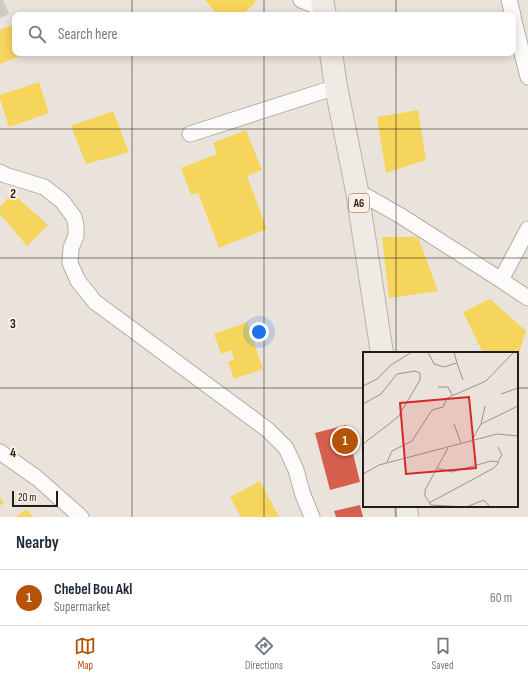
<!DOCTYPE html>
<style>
body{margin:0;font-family:"Sofia Sans Condensed",sans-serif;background:#f6f6f7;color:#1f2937}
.scale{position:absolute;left:12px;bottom:10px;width:46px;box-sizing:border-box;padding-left:4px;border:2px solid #211d18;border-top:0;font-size:11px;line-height:14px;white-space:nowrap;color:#211d18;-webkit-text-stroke:3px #fdf0e2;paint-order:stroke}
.you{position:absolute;left:259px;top:332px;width:14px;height:14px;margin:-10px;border:3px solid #fff;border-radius:50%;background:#1a73e8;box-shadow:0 0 0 6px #1a73e833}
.badge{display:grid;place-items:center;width:26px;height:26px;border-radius:50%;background:#b45309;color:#fff;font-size:13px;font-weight:700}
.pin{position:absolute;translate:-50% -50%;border:2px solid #fff;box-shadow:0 1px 4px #0006}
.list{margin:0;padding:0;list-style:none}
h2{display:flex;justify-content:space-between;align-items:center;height:52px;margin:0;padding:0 16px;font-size:17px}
h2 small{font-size:13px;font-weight:400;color:#747a83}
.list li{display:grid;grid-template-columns:26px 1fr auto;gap:12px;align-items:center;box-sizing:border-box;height:56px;padding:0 16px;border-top:1px solid #e0e1e3}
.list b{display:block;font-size:15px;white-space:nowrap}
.list p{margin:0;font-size:13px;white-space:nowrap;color:#747a83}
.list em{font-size:13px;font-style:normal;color:#747a83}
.icon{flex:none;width:22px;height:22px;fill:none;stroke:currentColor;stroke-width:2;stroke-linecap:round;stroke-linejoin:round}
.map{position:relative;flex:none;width:528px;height:517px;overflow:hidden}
.search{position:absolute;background:#fff;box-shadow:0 2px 10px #0003;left:12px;right:12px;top:12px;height:44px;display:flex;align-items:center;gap:10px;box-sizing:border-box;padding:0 14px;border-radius:8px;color:#747a83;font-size:15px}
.sheet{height:108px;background:#fff}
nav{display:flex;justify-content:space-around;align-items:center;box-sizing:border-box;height:56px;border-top:1px solid #e0e1e3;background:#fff;font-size:11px;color:#747a83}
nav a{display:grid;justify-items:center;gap:2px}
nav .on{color:#b45309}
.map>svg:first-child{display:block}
</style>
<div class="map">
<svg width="528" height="517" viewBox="0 0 528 517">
<rect width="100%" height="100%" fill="#eae3db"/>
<path fill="#f6d55c" d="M 205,0 L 254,0 L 256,2 L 242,15 L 218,15 Z
M 15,24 L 15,53 L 28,53 L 0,64 L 0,30 Z
M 39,82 L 49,113 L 9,127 L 0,99 L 0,95 Z
M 418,110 L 426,160 L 386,173 L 377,117 Z
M 113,111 L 129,152 L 86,164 L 71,126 Z
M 246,130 L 262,170 L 247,176 L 267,229 L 219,248 L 198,193 L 191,195 L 181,168 L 217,154 L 213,143 Z
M 12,193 L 48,225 L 27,246 L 0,214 L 0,207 Z
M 382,237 L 418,237 L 438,291 L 389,298 Z
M 490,299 L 526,331 L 517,359 L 517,353 L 483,353 L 463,312 Z
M 247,322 L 263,369 L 234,379 L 228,362 L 234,360 L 231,350 L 221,354 L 214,334 Z
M 260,481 L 279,517 L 241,517 L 230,497 Z
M 0,497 L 4,503 L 0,506 Z
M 27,509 L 33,517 L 15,517 Z"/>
<path fill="#d6604d" d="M 346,425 L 360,482 L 330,490 L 315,433 Z
M 360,505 L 363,517 L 336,517 L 334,511 Z"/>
<path fill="#d0cac4" d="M 0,0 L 3,0 L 9,14 L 0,18 Z"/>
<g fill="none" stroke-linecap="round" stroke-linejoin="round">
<g stroke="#b2ada7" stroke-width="17">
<path id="minor" d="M 301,0 L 324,9
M 509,0 L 513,15
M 513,17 L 528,77
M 190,134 L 336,87
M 0,172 L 5,175 L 44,187 L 62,201 L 74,217 L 76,226 L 76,236 L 71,248 L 70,263 L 78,281 L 95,302 L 268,430 L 286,448 L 296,470 L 303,495 L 312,517
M 357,191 L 401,216 L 501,280 L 528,298
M 501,280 L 528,229
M 0,452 L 37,478 L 81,517"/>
</g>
<g stroke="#bcb2a5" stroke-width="24">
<path id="trunk" d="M 322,0 L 325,15
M 331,53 L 336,87 L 357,191 L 382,353
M 406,506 L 407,517"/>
</g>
<use href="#minor" stroke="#fcfbfa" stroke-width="15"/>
<use href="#trunk" stroke="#f0eae4" stroke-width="22"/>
</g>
<path fill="none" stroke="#211d18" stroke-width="1" stroke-opacity="0.55" d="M 132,0 L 132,15M 264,0 L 264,15M 396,0 L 396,15M 132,53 L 132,517M 264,53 L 264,517M 396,53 L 396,353M 0,129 L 528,129M 0,258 L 528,258M 0,388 L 364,388M 517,388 L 528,388M 396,506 L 396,517"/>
<g text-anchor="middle" stroke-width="4" stroke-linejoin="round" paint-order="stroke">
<rect fill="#fdf0e2" stroke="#635c55" stroke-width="1" x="349" y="194" width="20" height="18" rx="3"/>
<g font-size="11" font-weight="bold" fill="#211d18">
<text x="359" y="207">A6</text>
</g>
</g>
<g transform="translate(363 352)">
<rect width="155" height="155" fill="#eae3db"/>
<path fill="none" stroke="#9a948d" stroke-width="1" d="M 65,0 L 71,12 L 81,15 L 94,11 L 91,0M 94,11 L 100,28M 0,34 L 14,27 L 28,13 L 49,0M 75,35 L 85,35 L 89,43M 138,42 L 155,36M 0,52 L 18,42 L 34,22 L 52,19 L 57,21 L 57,28 L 35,65 L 0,92M 91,72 L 98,91M 118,72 L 122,54M 109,88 L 118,72 L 155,54M 135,95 L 139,103 L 135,109M 85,96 L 62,138 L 62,144 L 68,153 L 102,155M 24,110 L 29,99 L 49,89 L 69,58 L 80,55 L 84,46 L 123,29 L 151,0M 0,122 L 16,113 L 134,82 L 155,84M 66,151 L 131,116 L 136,110 L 128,109 L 89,120 L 74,116M 103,155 L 121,148 L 127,155"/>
<path fill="#d62828" fill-opacity="0.15" stroke="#d62828" stroke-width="2" d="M 106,45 L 113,116 L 43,122 L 37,51 Z"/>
<rect width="155" height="155" fill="none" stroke="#211d18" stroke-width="2"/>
</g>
<g font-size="13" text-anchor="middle" font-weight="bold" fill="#211d18" stroke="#fdf0e2" stroke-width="4" stroke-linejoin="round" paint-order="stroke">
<text x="13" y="198">2</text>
<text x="13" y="328">3</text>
<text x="13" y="457">4</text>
</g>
</svg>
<div class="scale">20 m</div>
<div class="you"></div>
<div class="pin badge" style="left:345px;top:441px">1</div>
<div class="search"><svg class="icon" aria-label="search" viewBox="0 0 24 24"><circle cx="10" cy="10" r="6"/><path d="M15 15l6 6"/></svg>Search here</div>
</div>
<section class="sheet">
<h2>Nearby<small></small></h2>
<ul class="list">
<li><span class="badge">1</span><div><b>Chebel Bou Akl</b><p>Supermarket</p></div><em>60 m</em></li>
</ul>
</section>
<nav>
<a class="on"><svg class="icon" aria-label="map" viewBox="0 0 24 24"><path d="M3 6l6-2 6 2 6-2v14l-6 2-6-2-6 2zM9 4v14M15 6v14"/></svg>Map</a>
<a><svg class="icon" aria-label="directions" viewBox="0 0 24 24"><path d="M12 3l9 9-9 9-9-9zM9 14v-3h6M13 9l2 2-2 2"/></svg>Directions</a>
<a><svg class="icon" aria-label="saved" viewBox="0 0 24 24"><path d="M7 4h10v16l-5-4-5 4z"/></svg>Saved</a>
</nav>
